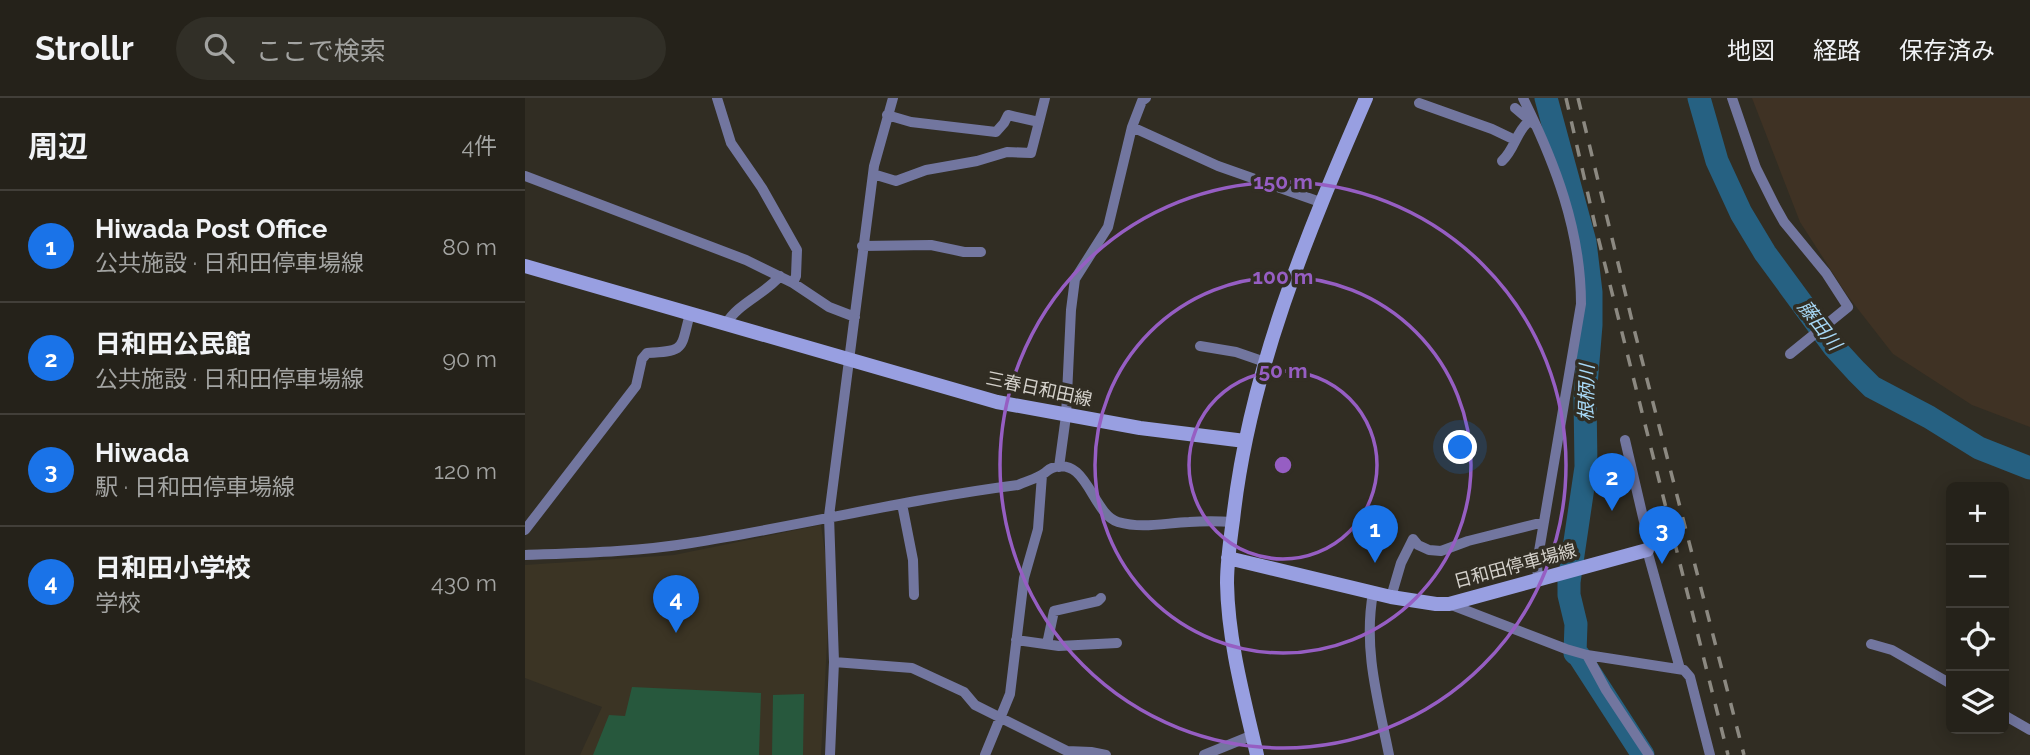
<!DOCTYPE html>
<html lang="ja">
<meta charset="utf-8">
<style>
body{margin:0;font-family:Raleway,"Noto Sans JP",sans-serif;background:#312f27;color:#f1f3f6}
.controls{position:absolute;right:21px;bottom:21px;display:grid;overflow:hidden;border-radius:10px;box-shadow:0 4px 18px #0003}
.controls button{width:63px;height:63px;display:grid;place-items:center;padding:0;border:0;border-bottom:2px solid #423f39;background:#25221a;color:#f1f3f6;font:35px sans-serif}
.you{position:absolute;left:936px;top:350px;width:24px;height:24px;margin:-18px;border:5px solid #fff;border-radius:50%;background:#1a73e8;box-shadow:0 0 0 10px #1a73e833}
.badge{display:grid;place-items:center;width:46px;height:46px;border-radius:50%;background:#1a73e8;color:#fff;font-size:23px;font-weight:700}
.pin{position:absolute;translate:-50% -58px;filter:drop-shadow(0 2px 4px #0008)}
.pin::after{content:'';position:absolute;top:37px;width:24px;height:21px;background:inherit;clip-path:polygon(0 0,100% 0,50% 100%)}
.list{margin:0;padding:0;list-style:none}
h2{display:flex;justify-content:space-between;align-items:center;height:91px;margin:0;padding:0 28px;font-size:30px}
h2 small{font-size:23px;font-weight:400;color:#a3a4a2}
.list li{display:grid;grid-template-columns:46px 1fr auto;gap:21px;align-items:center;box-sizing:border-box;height:112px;padding:0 28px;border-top:2px solid #423f39}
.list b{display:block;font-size:26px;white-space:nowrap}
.list p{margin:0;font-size:23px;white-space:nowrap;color:#a3a4a2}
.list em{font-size:23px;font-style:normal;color:#a3a4a2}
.icon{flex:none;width:38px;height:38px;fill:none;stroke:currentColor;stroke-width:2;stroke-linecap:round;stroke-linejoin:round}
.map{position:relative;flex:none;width:1505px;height:657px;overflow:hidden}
header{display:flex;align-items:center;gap:42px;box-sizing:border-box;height:98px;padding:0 35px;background:#25221a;border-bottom:2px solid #423f39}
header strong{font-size:33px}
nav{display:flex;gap:38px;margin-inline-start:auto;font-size:24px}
.search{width:490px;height:63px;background:#312f27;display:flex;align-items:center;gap:18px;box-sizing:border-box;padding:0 24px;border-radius:38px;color:#a3a4a2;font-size:26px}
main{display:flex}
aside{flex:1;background:#25221a}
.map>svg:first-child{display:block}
</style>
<header>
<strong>Strollr</strong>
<div class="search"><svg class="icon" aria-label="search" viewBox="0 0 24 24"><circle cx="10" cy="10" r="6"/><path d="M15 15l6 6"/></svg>ここで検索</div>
<nav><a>地図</a><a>経路</a><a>保存済み</a></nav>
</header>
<main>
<aside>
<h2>周辺<small>4件</small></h2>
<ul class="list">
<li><span class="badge">1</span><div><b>Hiwada Post Office</b><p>公共施設 · 日和田停車場線</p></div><em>80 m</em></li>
<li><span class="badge">2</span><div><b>日和田公民館</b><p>公共施設 · 日和田停車場線</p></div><em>90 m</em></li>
<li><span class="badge">3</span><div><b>Hiwada</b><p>駅 · 日和田停車場線</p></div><em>120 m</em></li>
<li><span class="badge">4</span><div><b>日和田小学校</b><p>学校</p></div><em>430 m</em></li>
</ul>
</aside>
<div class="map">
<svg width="1505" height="657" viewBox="0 0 1505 657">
<rect width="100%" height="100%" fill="#312d23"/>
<path fill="#3f3224" d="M 1227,0 L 1505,0 L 1505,329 L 1447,307 L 1368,256 L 1322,197 L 1275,124 Z"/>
<path fill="#3b3424" d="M 296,427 L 305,490 L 296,657 L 55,657 L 77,609 L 0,580 L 0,467 L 149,457 Z"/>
<path fill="#27583d" d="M 107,589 L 236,595 L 234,657 L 68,657 L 84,617 L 100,618 Z
M 279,596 L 278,657 L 247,657 L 248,597 Z"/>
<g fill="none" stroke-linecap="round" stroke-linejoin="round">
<path stroke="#266182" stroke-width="23" d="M 1021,0 L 1060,144 L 1066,194 L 1066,227 L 1060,299 L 1061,369 L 1044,484 L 1044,497 L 1051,526 L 1050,555 L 1054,558 L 1118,657
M 1174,0 L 1192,63 L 1216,115 L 1240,155 L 1309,249 L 1331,273 L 1347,289 L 1404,319 L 1454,350 L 1505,370"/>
<path stroke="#72769f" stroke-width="10" d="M 192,0 L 206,45 L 237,90 L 272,152 L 271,178 L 268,185
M 998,0 C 1030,65 1056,132 1056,206 L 1012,465 L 1013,481
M 1207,0 L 1231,70 L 1250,108 L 1259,124 L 1301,175 L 1323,209 L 1265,256
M 894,5 L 967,31 L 990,42
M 990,10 L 1009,26
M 362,17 L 386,24 L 471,34 L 479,25 L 483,17 L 514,24 L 520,0
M 607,29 L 693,68 L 798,105
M 977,63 C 990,51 990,36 1003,24
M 348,76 L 371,83 L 401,72 L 452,63 L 482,54 L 506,55 L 514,24
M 0,78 L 221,162 L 268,185 L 304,209 L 330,219
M 337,148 L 406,147 L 439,154 L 456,154
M 201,226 C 212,206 240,196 255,178
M 675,248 L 711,254 L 740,264
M 1100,342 L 1124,445 L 1122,452 L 1155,571
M 534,369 L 541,318 L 546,212 L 550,181 L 583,129 L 607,29 L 617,3 L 621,0
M 377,406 L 388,462 L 389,497
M 0,432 L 111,288 L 117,261 L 122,255 C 162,253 155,251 165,216
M 0,457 C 55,455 111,454 166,445 C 275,428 383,401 493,387 C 501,383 511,381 518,376 C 522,374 522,372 527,370 C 562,357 567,416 593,424 C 617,431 640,425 664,424 C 678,423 693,423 708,424
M 848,495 C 838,551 853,602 864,657
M 866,499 L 876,465 L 888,441 L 893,447 L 904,452 L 916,453 L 943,443 L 1019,424
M 924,506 L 1041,551 L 1062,557 L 1159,572 L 1165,579 L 1185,657
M 491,542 L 534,548 L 592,545
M 522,546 L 529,513 L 573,503 L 576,500
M 1346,546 L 1367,552 L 1426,586
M 1062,557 L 1081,592 L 1124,657
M 309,564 L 387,570 L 439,594 L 450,607 L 542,653 L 566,654 L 581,657
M 1479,617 L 1505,632
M 305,657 L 309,564 L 304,418 L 349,68 L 368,0
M 460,657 L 485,596 L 499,480 L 513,431 L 517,377
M 679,657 L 728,637"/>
<path stroke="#989fe1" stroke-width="14" d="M 0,168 L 472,304 L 615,330 L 720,343
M 703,460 L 866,499 L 911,506 L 924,506 L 1122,452
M 732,657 C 719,601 703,543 702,485 C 702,464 705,443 708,422 C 724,274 782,136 841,0"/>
<path stroke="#8c8981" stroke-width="3.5" stroke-dasharray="12 12" stroke-linecap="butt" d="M 1041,0 L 1070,127 L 1203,657
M 1053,0 L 1109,231 L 1219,657"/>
</g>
<g fill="none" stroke="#965ec3" stroke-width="3.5">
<circle cx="758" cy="367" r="94"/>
<circle cx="758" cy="367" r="188"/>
<circle cx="758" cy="367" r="283"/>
</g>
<g text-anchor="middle" stroke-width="7" stroke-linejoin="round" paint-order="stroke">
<g font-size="18" fill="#d4d1cb" stroke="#312d23">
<text transform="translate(514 291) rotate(12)" y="6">三春日和田線</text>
<text transform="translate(990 468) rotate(-15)" y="6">日和田停車場線</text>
</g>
<g font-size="19" font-style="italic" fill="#a7d8f6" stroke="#312d23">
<text transform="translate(1295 227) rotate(52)" y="7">藤田川</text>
<text transform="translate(1061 295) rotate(-89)" y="7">根柄川</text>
</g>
</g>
<circle cx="758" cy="367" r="10" fill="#965ec3" stroke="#312d23" stroke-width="3.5"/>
<g font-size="21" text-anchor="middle" font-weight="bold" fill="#965ec3" stroke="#312d23" stroke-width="7" stroke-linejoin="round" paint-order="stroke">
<text x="758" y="91">150 m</text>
<text x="758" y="186">100 m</text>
<text x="758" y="280">50 m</text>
</g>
</svg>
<div class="controls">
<button>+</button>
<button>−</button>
<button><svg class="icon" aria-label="locate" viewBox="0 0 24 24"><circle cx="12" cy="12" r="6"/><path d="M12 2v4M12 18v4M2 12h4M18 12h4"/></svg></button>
<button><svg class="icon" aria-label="layers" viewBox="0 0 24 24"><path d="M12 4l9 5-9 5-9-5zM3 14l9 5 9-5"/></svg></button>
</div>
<div class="you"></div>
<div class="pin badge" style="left:850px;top:465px">1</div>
<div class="pin badge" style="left:1087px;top:413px">2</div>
<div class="pin badge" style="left:1137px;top:466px">3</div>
<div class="pin badge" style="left:151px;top:535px">4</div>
</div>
</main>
